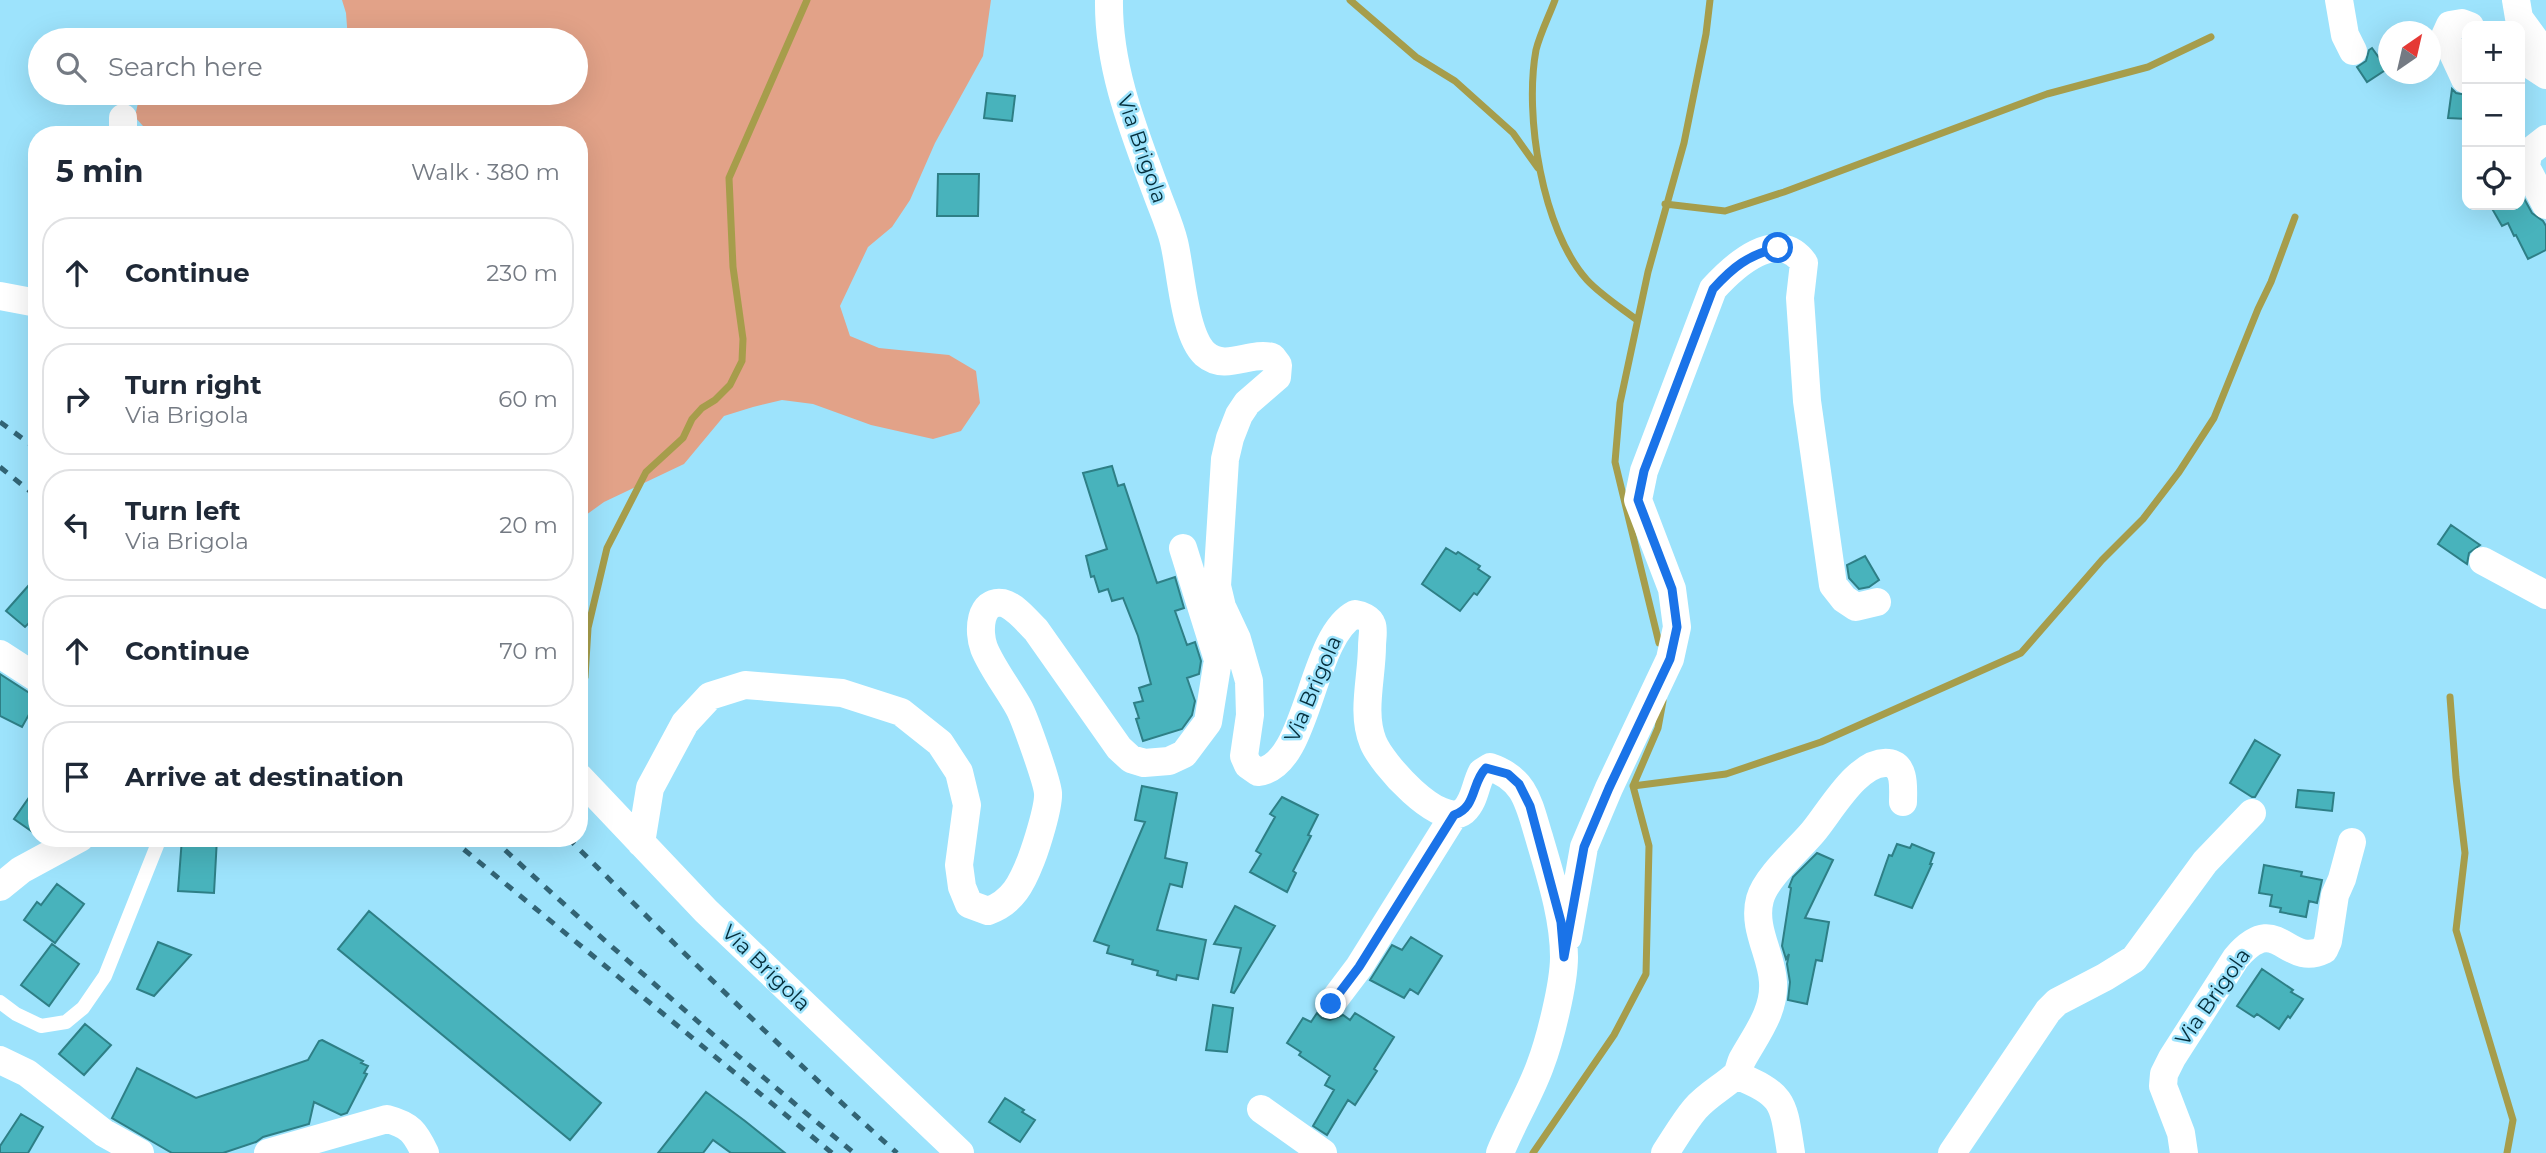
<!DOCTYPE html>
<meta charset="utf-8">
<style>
body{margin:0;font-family:Montserrat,sans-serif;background:#f2f2f3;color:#1f2937}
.controls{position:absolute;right:21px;top:21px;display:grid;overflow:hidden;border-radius:14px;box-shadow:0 7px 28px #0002}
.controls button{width:63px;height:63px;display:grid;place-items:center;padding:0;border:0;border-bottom:2px solid #e0e1e3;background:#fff;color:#1f2937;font:35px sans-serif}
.compass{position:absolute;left:2378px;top:21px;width:63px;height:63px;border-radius:50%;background:#fff;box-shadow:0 7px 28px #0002;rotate:34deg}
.stop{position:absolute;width:21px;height:21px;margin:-16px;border:5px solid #1a73e8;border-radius:50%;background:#fff}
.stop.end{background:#1a73e8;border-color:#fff;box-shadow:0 2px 7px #0008}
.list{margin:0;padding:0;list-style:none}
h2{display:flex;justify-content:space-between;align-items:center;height:91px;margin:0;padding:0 28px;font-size:30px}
h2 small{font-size:23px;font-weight:400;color:#747a83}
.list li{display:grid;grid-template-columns:46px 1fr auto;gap:21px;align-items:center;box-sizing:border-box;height:112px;margin:0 14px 14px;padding:0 14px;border:2px solid #e0e1e3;border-radius:28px}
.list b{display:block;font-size:26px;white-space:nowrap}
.list p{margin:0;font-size:23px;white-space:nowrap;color:#747a83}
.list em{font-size:23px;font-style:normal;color:#747a83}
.icon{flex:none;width:38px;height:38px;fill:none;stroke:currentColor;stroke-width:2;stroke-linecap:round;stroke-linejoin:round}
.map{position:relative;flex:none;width:2546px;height:1153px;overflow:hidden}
.search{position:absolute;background:#fff;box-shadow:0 7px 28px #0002;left:28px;top:28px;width:560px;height:77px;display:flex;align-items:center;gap:18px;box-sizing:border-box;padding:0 24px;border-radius:38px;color:#747a83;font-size:26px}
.panel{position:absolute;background:#fff;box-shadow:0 7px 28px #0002;left:28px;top:126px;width:560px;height:721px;border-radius:28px}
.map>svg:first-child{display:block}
</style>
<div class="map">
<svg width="2546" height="1153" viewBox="0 0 2546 1153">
<rect width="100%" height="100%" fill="#9de3fc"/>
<path fill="#e2a288" d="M 342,0 L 991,0 L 983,56 L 935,143 L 910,200 L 892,227 L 868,247 L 840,306 L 850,336 L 879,348 L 949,355 L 976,371 L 980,403 L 961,431 L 933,439 L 871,425 L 813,404 L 782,400 L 753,407 L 724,416 L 684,464 L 604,502 L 579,520 L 579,135 L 151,135 L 135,117 L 140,93 L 576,93 L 576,40 L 348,40 L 346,13 Z"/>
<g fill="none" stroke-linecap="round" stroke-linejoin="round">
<path stroke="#a69d4b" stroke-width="7" d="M 1350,0 L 1416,57 L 1455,81 L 1513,133 L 1538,168
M 1555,0 C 1549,16 1540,34 1536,50 C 1524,115 1542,230 1587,280 C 1601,295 1620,307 1637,320
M 1665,204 L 1725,211 L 1784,192 L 2047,94 L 2148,67 L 2211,37
M 1659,643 L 1615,462 L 1620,403 L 1648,272 L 1684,143 L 1706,34 L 1710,0
M 579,696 L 585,677 L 588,628 L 607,548 L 646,472 L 683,438 L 692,419 L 702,408 L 715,400 L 730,385 L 742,361 L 743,339 L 733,267 L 729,178 L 807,0
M 2450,697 L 2456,777 L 2465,853 L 2456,930 L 2513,1120 L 2507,1153
M 1633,786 L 1726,774 L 1821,742 L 2021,653 L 2102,560 L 2143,519 L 2179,472 L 2214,418 L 2258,309 L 2271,282 L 2295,217
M 1533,1153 L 1614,1035 L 1646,974 L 1649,846 L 1633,786 L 1658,728 L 1663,701"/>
</g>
<path fill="#48b3bc" stroke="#2e7f86" stroke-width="2" d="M 2372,48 L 2387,69 L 2367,82 L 2357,67 L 2366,61 L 2369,50 Z
M 2452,89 L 2456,93 L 2467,95 L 2467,119 L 2448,118 Z
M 987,93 L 1015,96 L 1012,121 L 984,118 Z
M 938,174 L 979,174 L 978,216 L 937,216 Z
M 2520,191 L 2532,213 L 2543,221 L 2546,226 L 2546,250 L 2528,259 L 2516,235 L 2514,236 L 2508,223 L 2502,226 L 2490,205 L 2520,205 Z
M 1112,466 L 1118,486 L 1124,484 L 1157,583 L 1175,577 L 1184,608 L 1175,611 L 1187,645 L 1195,642 L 1201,661 L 1199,674 L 1187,678 L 1195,701 L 1192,715 L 1182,729 L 1143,741 L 1136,719 L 1139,718 L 1134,703 L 1143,701 L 1139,688 L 1151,684 L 1138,636 L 1123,598 L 1112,601 L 1108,589 L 1099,592 L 1094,576 L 1091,577 L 1086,556 L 1107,549 L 1083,473 Z
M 2451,525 L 2480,545 L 2469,553 L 2467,564 L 2438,544 Z
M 1446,548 L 1456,554 L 1458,552 L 1480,566 L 1478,569 L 1490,577 L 1477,595 L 1474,593 L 1460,611 L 1422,584 Z
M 1865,556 L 1879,580 L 1869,587 L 1859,589 L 1849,578 L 1847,565 Z
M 37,576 L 37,615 L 25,627 L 6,611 Z
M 0,674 L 28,692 L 37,695 L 37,700 L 22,727 L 0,716 Z
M 2255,740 L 2280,755 L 2255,797 L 2252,797 L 2230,783 Z
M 37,786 L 37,835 L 14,819 Z
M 1142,786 L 1177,793 L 1165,858 L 1187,863 L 1182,887 L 1170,884 L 1157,930 L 1206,940 L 1198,979 L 1177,975 L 1176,980 L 1157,975 L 1158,971 L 1132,964 L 1133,960 L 1107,953 L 1109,946 L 1094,941 L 1145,822 L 1135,820 Z
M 2298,790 L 2334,793 L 2332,811 L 2296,807 Z
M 1282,797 L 1318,815 L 1308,835 L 1311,836 L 1293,871 L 1296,873 L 1287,892 L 1250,872 L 1261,854 L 1256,851 L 1275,817 L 1270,814 Z
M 182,838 L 217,838 L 214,893 L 178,891 Z
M 1897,844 L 1910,848 L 1912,844 L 1934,853 L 1930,864 L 1932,864 L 1912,908 L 1875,895 L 1889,855 L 1892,856 Z
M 1817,853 L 1833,860 L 1805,918 L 1829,922 L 1822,961 L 1816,960 L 1807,1004 L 1788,1000 L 1790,982 L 1787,964 L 1789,954 L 1786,959 L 1782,946 L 1791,888 L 1789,887 L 1793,877 Z
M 2264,865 L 2302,872 L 2301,876 L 2322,880 L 2317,903 L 2309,901 L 2306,917 L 2280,912 L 2281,908 L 2270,906 L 2272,895 L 2259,893 Z
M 57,884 L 84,904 L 55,943 L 24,920 L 37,902 L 41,905 Z
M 1235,906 L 1275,926 L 1234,993 L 1231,992 L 1241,948 L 1214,944 Z
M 369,911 L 601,1103 L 570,1140 L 338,949 Z
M 1411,937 L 1442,956 L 1418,994 L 1410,989 L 1404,998 L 1370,980 L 1392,945 L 1402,950 Z
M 158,942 L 191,955 L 154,996 L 137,989 Z
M 52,944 L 79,964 L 49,1006 L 21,985 Z
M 2262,969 L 2293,990 L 2291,992 L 2303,999 L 2290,1018 L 2288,1016 L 2279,1029 L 2257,1014 L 2254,1017 L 2237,1006 Z
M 1213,1005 L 1233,1008 L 1227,1052 L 1206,1050 Z
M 1317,1013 L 1322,1018 L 1330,1020 L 1343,1015 L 1350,1020 L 1355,1013 L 1394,1037 L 1374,1069 L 1377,1071 L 1355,1105 L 1348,1100 L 1327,1135 L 1313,1126 L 1334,1090 L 1325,1085 L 1330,1076 L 1299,1055 L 1301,1052 L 1287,1043 L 1303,1018 L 1311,1022 Z
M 85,1024 L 111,1045 L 84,1075 L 59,1054 Z
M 322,1040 L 363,1061 L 361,1063 L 368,1066 L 364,1073 L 367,1074 L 347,1113 L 341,1115 L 314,1102 L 309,1124 L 263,1137 L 256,1142 L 223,1153 L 172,1153 L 112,1118 L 137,1068 L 196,1098 L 308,1060 L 319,1041 Z
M 706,1092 L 745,1121 L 785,1153 L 731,1153 L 713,1140 L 703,1153 L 658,1153 Z
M 1005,1098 L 1024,1110 L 1022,1112 L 1035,1120 L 1020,1142 L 989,1122 Z
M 21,1114 L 43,1127 L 28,1153 L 0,1153 L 0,1146 Z"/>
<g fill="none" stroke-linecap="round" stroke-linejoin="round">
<path stroke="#fff" stroke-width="14" d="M 0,1002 L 16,1014 L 41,1026 L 66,1022 L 83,1008 L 105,976 L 160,838"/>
<path stroke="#fff" stroke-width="28" d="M 1109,0 C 1108,67 1133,129 1156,191 C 1162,208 1170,225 1174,242 C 1181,270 1184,335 1205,354 C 1226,372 1250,351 1272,357 L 1278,365 L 1277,377 L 1247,403 L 1239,415 L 1230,438 L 1225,459 L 1217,586 L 1222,607 L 1237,639 L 1249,681 L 1250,715 L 1244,756 L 1248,765 L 1258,772 C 1309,767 1310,637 1355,614 C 1361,615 1370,618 1372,625 C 1374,630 1372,640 1372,646 C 1372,677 1361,713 1373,742 C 1381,763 1440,830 1464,811 C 1475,801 1475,785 1482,772 L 1490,767 C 1526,779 1529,805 1539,837 C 1550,875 1564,917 1564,957 C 1564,984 1550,1040 1540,1066 C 1529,1096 1512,1123 1500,1153
M 2339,0 L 2345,35 L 2353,51
M 2516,0 L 2519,18 L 2546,55
M 2520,58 L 2546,75
M 2465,79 L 2445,36 L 2450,25 L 2462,23 L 2470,26
M 123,118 L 123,135
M 2546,139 L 2528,153 L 2526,167 L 2546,205
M 0,296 L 37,303
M 2483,561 L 2546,595
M 0,654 L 37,678
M 579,777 L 706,911 L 960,1153
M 641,843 L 650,788 L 685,723 L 710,696 L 745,685 L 842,693 L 901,712 L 940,743 L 959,772 L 967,805 L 959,865 L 962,887 L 969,904 L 988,911 C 1013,902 1022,883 1031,860 C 1036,847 1049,807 1048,793 C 1047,781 1025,719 1019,708 C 1008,688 992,668 984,648 C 978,632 979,599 1003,603 C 1015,606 1027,621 1036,630 L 1119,748 L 1131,759 L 1144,763 L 1169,761 L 1184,754 L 1208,722 L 1218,660 L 1183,548
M 0,887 L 21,870 L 80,838
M 1568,937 L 1584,847 L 1609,788 L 1670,659 L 1677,627 L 1672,589 L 1638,500 L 1644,471 L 1713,289 C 1734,266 1777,226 1804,263 L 1800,298 L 1807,401 L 1833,585 L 1844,599 L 1856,607 L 1877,602
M 1331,1004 L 1359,967 L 1454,815
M 0,1060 L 27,1073 L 104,1133 L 140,1153
M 1736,1075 C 1785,1095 1783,1102 1791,1153
M 1261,1109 L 1323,1153
M 268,1153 L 387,1119 C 410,1125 415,1132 425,1153
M 1665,1153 C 1675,1138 1684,1122 1695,1109 C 1707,1095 1723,1087 1736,1075 C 1739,1072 1740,1064 1742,1060 C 1755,1036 1775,1012 1773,982 C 1772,955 1752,928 1760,899 C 1766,877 1798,850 1813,832 C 1830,812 1858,760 1888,763 C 1906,765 1903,789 1903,802
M 1952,1153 L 2048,1011 L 2057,1002 L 2105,977 L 2134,959 L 2205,862 L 2252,813
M 2184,1153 L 2181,1133 L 2163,1086 L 2164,1074 L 2172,1058 L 2236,958 C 2278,909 2285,969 2324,950 L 2328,941 L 2335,895 L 2342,879 L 2352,842"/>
<path stroke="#326475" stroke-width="5" stroke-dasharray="9 9" stroke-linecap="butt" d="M 0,422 L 37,449
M 0,467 L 37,497
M 450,838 L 832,1153
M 492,838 C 609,947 731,1051 854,1153
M 568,838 C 675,945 784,1052 897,1153"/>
</g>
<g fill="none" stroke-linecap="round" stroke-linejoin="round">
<path stroke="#1a73e8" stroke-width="9" d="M 1331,1004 L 1359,967 L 1454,815 C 1477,807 1471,783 1486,768 L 1508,774 L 1519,784 L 1530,806 L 1561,922 L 1564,957 L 1584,847 L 1609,788 L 1670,659 L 1677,627 L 1672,589 L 1638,500 L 1644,471 L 1713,289 C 1733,267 1748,255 1778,248"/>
</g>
<g text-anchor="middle" stroke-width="5" stroke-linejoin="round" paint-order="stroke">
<g font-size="21" fill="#052e3b" stroke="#9de3fc">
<text transform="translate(1142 149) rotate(71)" y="7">Via Brigola</text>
<text transform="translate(1313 689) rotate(-67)" y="7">Via Brigola</text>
<text transform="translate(766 968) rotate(44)" y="7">Via Brigola</text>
<text transform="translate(2213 997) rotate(-55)" y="7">Via Brigola</text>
</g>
</g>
</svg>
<div class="controls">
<button>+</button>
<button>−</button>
<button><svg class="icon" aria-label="locate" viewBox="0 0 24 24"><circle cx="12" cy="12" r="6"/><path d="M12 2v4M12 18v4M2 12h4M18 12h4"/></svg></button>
</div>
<svg class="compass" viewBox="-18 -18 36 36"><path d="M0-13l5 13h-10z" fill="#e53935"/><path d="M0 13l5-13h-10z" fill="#747a83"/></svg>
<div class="stop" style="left:1778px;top:248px"></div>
<div class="stop end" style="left:1331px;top:1004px"></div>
<div class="search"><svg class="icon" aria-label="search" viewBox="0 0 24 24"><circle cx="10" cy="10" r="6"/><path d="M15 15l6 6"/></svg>Search here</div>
<section class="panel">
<h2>5 min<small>Walk · 380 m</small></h2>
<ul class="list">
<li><svg class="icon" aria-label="ahead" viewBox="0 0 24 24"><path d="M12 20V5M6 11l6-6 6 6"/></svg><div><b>Continue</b></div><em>230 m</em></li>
<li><svg class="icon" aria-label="right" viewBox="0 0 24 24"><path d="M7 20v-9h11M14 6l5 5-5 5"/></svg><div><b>Turn right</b><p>Via Brigola</p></div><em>60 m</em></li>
<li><svg class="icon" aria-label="left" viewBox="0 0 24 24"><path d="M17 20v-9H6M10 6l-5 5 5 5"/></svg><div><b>Turn left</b><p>Via Brigola</p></div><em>20 m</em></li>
<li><svg class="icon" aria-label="ahead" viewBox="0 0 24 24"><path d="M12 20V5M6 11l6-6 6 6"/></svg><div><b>Continue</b></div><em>70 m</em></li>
<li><svg class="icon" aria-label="arrive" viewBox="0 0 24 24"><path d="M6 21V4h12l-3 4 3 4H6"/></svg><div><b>Arrive at destination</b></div></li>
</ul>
</section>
</div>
